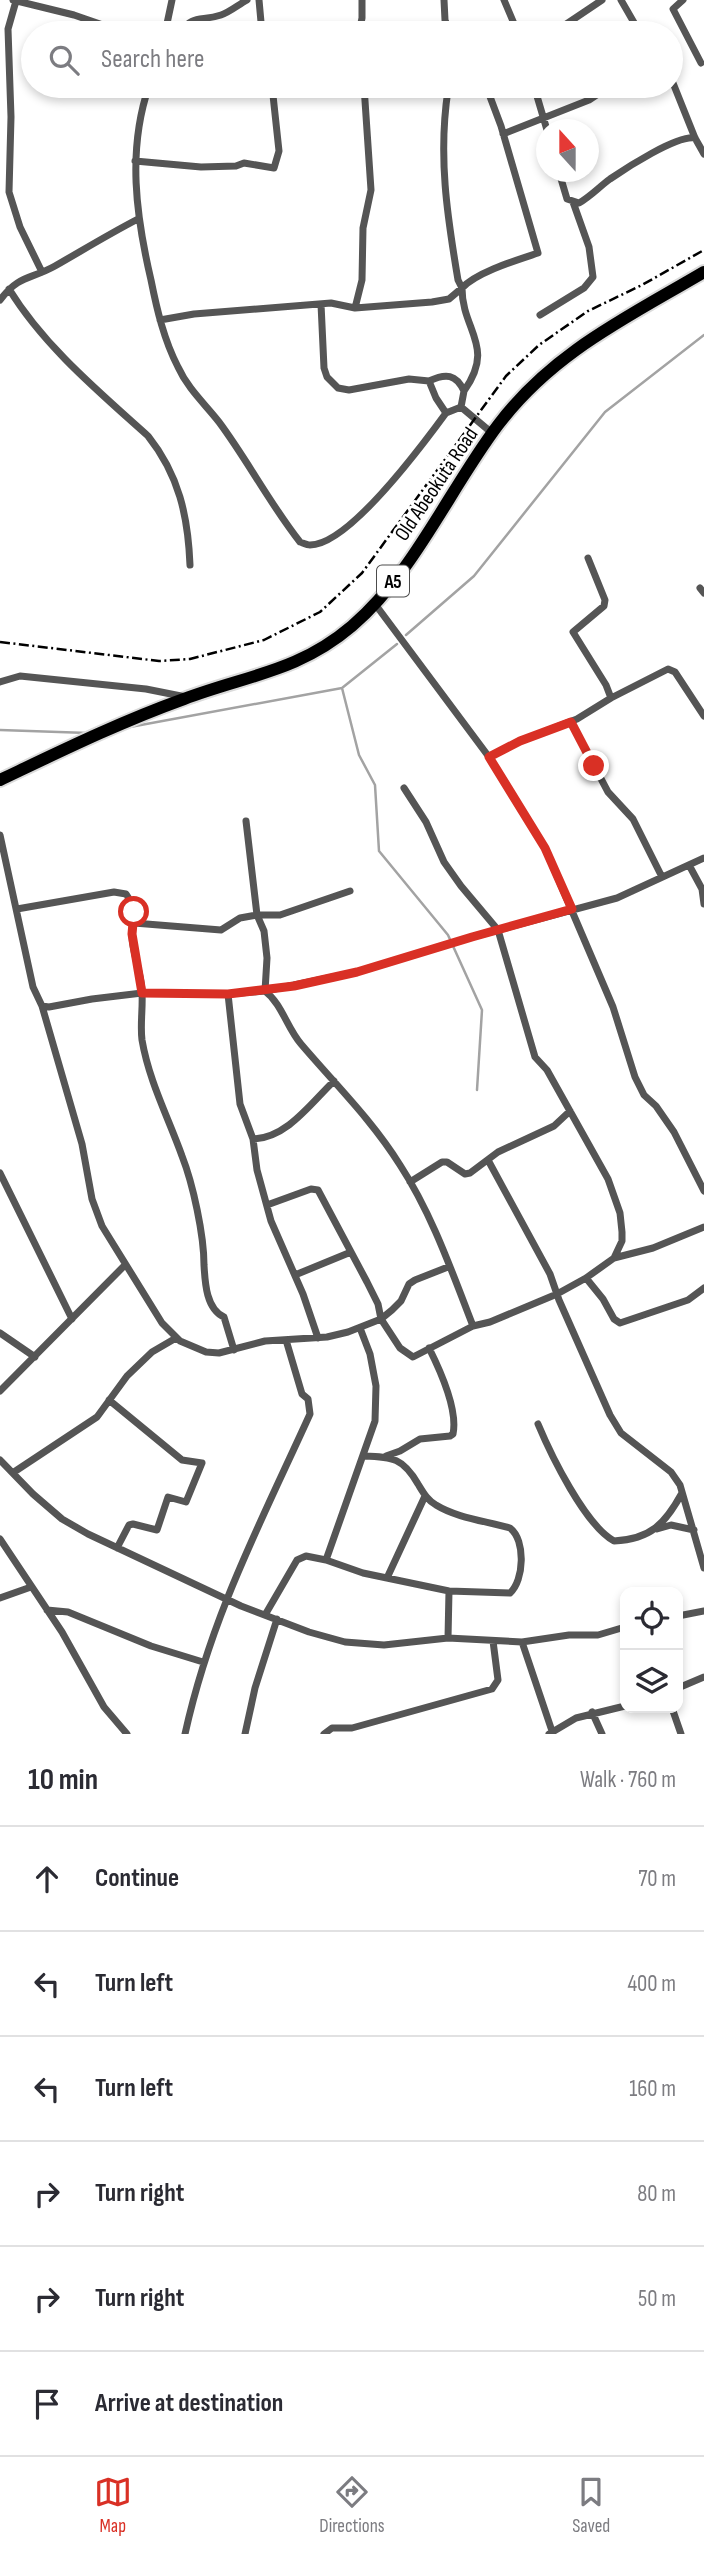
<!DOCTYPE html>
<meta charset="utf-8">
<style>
body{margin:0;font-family:"Sofia Sans Condensed",sans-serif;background:#f7f7f7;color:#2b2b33}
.controls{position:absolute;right:21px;bottom:21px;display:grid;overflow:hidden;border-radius:14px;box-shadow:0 4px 10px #0003}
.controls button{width:63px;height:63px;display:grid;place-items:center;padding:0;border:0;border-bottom:2px solid #e1e1e2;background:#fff;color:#2b2b33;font:35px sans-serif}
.compass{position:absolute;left:536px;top:119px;width:63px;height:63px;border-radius:50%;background:#fff;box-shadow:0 4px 10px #0003;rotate:339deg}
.stop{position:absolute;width:21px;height:21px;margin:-16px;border:5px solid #d93025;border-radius:50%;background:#fff}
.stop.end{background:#d93025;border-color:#fff;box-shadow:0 2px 7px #0008}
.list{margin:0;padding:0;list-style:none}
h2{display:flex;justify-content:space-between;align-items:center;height:91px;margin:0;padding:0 28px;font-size:30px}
h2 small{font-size:23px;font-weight:400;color:#7c7c81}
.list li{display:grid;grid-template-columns:46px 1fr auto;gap:21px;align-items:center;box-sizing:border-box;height:105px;padding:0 28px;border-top:2px solid #e1e1e2}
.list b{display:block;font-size:26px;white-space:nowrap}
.list em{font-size:23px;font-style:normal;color:#7c7c81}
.icon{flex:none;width:38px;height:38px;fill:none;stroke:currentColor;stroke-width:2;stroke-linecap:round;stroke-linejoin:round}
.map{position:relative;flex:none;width:704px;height:1734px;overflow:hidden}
.search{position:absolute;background:#fff;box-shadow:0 4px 10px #0003;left:21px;right:21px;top:21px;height:77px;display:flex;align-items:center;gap:18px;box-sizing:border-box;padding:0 24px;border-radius:38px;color:#7c7c81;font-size:26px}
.sheet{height:721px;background:#fff}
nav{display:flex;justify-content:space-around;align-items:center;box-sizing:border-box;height:98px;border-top:2px solid #e1e1e2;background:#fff;font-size:19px;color:#7c7c81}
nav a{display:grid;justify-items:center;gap:4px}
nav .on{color:#d93025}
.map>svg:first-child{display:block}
</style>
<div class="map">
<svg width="704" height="1734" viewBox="0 0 704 1734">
<rect width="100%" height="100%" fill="#fff"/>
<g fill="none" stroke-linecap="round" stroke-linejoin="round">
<path stroke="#a3a3a3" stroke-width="2.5" d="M 406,635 L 474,576 L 605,412 L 704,335
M 342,688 L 359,755 L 375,785 L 379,851 L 448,935 L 482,1010 L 477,1090
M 130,727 L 342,688 L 397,644
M 0,730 L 88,733"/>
<g stroke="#dbdbdb" stroke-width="16">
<path id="trunk" d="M 0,780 C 61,751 120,722 184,699 C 247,675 298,672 352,626 C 414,573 449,490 498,425 C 553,352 628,317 704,272"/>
</g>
<path stroke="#555" stroke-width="7" d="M 13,0 L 74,15 L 126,33
M 259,0 L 262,33
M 444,0 L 445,20 L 450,33
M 504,0 L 518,33
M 621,0 L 640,33
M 683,0 L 673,9 L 701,63
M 16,1 L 8,29 L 11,117 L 9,192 L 20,227 L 42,272
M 165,33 L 172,0
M 179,33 C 194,14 200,22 221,15 C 230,12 238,5 247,0
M 359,33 L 362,18 L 362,0
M 553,33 L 602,0
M 671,78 L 695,138 L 704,154
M 149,86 C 127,150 136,216 151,280 C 157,310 164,340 178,367 C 188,389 205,404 219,422 C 248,461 270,504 300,542 C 303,543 307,545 310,545 C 349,545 424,443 446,413 L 461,407 L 492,433
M 163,86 L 191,88 L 273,88
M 448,86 L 448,90 L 458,91 L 473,86
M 534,86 L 547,130
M 448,90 C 438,155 447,215 458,280 L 462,288 C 477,272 517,260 538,253 L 501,126 L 486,86 L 483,86
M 503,134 L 589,100 L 610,86
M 135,161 L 201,167 L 236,166 L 244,163 L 274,168 L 279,151 L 272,86
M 559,172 L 567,199 L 579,203 C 591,196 599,187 610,179 C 626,168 677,135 695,138
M 462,288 C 462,331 496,346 464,391
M 9,289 C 44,346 98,391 148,436 C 179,475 188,516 190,565
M 0,300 C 20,274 30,280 55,266 C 83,250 109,234 138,219
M 321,304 L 324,368 L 327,377 L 338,388 L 349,390 L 409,379 L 429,381 L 436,398 L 446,413
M 355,308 L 362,280 L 363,228 L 371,190 L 364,86
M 540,315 L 584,288 L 593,277 L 589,247 L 573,202
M 160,320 L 194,314 L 331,303 L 355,308 L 432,302 L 449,299 L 462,288
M 429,381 C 446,373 456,374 464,391 L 461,407
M 588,558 L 605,600 L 604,606 L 573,632 L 606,685 L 611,698
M 700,588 L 704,593
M 375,604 L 489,757 L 545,848 L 613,1007 L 635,1077 L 644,1095 L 656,1106 L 674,1132 L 704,1191
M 0,682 L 20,676 L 146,689 L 186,697
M 571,722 L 608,792 L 633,819 L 662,877
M 489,757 L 520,741 L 577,719 L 611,698 L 668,669 L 675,672 L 704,716
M 404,788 L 426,822 L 444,862 L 461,886 L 498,930 L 535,1057 L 547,1070 L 608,1179 L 620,1213 L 622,1232 L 622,1241 L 614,1258
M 246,821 L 257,915 L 264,931 L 267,958 L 265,991 C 282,1004 287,1028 301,1044 C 335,1084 372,1120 400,1165 C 432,1214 452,1272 473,1326
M 0,835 L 33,987 L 42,1006 L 49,1007 L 92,999 L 142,993 L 228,994 L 265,991 L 357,972 L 472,937 L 617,898 L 704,858
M 689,865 L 702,889 L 704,904
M 17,909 L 114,892 L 126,894 C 136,908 132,919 132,935 C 132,954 142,973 142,993 C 143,1008 140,1025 142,1040 C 149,1081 168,1117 182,1156 C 193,1184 204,1235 204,1265 C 205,1282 206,1309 224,1317 L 234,1350
M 134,923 L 221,930 L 240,918 L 257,915 L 280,915 L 350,891
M 228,994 L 240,1104 L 253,1139 L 257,1170 L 271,1221 L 303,1294 L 318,1338
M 42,1006 L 82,1144 L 92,1199 L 102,1226 L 162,1323 L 180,1341 L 206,1352 L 219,1353 L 265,1341 L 327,1337 L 348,1332 L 381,1319 L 392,1310 L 401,1301 L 409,1284 L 415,1280 L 448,1267
M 253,1139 C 287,1138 311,1103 334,1081
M 488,1160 L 550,1274 L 559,1300 L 610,1415 L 621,1433 L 671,1472 L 680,1485 L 704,1568
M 0,1173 L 72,1319
M 410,1182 L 442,1162 L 447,1162 L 465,1174 L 470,1173 L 498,1152 L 554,1126 L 570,1111
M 267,1205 L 311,1189 L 318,1190 L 367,1282 L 378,1304 L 381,1319 L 400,1348 L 413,1357 L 473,1326 L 490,1322 L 557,1294 L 586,1278 L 614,1258 L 653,1248 L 704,1227
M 295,1275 L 351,1252
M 586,1278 L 603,1299 L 614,1319 L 620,1323 L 688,1300 L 704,1288
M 0,1333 L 35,1357
M 0,1391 L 125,1265
M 109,1400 L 182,1460 L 202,1463 L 186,1502 L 168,1497 L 157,1530 L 133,1524 L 129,1525 L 117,1548
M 538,1424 C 551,1455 585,1525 614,1541 C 651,1539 665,1524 682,1493
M 386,1456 L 400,1451 L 420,1439 L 450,1436 L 453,1434 C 458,1410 440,1370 429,1348
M 0,1460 L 33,1494 L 62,1519 L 88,1534 L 241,1606 L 309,1632 L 345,1642 L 384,1645 L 448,1638 L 522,1642 L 569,1635 L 598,1635 L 625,1627
M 14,1472 L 97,1417 L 127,1376 L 152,1352 L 176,1338
M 657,1529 L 671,1525 L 694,1530
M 0,1539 L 62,1632 L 104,1707 L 127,1734
M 326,1560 L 375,1421 L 376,1386 L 370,1354 L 360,1328
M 387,1578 L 425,1496
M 0,1598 L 31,1587
M 47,1610 L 68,1612 L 151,1646 L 203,1662
M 265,1615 L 297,1560 L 306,1556 L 326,1560 L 363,1573 L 449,1591 L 510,1593 C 524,1581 526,1540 510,1528 C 486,1521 457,1518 436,1505 C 427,1500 423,1492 418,1484 C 403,1458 393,1457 364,1456
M 678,1616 L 704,1611
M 448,1638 L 449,1591
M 522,1642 L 552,1731
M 678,1688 L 704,1677
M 672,1708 L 681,1734
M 592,1712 L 602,1734
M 185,1734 C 211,1616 261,1522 310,1414 L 308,1399 L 302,1394 L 286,1340
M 245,1734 L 255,1688 L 277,1619
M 324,1734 L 332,1728 L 352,1728 L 492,1689 L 498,1680 L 493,1641
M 549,1734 L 576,1718 L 625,1706"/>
<use href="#trunk" stroke="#000" stroke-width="12"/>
<path stroke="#000" stroke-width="2.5" stroke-dasharray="10 3.5 2 3.5" stroke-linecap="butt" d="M 0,642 L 159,661 L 190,659 L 264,640 L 320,612 L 362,573 L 506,376 L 539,345 L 588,311 L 642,285 L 704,250"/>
</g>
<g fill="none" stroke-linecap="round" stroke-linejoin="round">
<path stroke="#d93025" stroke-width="9" d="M 134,912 L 132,934 L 142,993 L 228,994 L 294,986 L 357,972 L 472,937 L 572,909 L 545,848 L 489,757 L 520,741 L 571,722 L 594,766"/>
</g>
<g text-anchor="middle" stroke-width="5" stroke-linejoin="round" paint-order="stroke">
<rect fill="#fff" stroke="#4c4c4c" stroke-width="2" x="377" y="565.5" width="32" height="31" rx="5"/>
<g font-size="19" font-weight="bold" fill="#000">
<text x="393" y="588">A5</text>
</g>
<g font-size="21" fill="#000" stroke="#fff">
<text transform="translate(436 484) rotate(-56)" y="7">Old Abeokuta Road</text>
</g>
</g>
</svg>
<div class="controls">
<button><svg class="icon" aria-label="locate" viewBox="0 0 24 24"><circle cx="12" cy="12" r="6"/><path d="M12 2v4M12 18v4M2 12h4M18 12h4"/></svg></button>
<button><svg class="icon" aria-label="layers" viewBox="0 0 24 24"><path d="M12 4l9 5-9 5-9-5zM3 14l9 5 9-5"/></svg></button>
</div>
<svg class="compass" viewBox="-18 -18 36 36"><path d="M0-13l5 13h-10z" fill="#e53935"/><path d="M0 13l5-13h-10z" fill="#7c7c81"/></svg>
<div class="stop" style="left:134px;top:912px"></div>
<div class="stop end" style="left:594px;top:766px"></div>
<div class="search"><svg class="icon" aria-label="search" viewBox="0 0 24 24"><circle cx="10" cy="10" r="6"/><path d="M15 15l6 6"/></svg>Search here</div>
</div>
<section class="sheet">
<h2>10 min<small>Walk · 760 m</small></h2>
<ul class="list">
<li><svg class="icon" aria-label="ahead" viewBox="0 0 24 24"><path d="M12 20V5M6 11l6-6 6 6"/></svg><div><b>Continue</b></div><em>70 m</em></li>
<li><svg class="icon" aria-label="left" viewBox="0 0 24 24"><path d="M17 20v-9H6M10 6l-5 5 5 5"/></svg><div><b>Turn left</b></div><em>400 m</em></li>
<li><svg class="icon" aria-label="left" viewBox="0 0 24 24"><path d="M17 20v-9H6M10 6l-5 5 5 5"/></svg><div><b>Turn left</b></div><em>160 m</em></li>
<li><svg class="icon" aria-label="right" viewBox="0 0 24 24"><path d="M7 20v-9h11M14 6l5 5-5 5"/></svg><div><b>Turn right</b></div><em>80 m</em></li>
<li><svg class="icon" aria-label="right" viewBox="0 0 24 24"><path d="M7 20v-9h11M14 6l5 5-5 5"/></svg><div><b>Turn right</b></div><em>50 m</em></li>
<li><svg class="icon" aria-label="arrive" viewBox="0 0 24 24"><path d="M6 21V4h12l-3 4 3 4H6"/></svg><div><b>Arrive at destination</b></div></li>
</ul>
</section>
<nav>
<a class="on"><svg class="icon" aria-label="map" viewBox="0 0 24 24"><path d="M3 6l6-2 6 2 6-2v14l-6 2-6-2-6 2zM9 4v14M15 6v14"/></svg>Map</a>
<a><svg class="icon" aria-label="directions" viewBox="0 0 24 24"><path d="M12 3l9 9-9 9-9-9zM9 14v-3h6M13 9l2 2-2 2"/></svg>Directions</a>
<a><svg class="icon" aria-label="saved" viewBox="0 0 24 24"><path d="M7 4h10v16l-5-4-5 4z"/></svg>Saved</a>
</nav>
